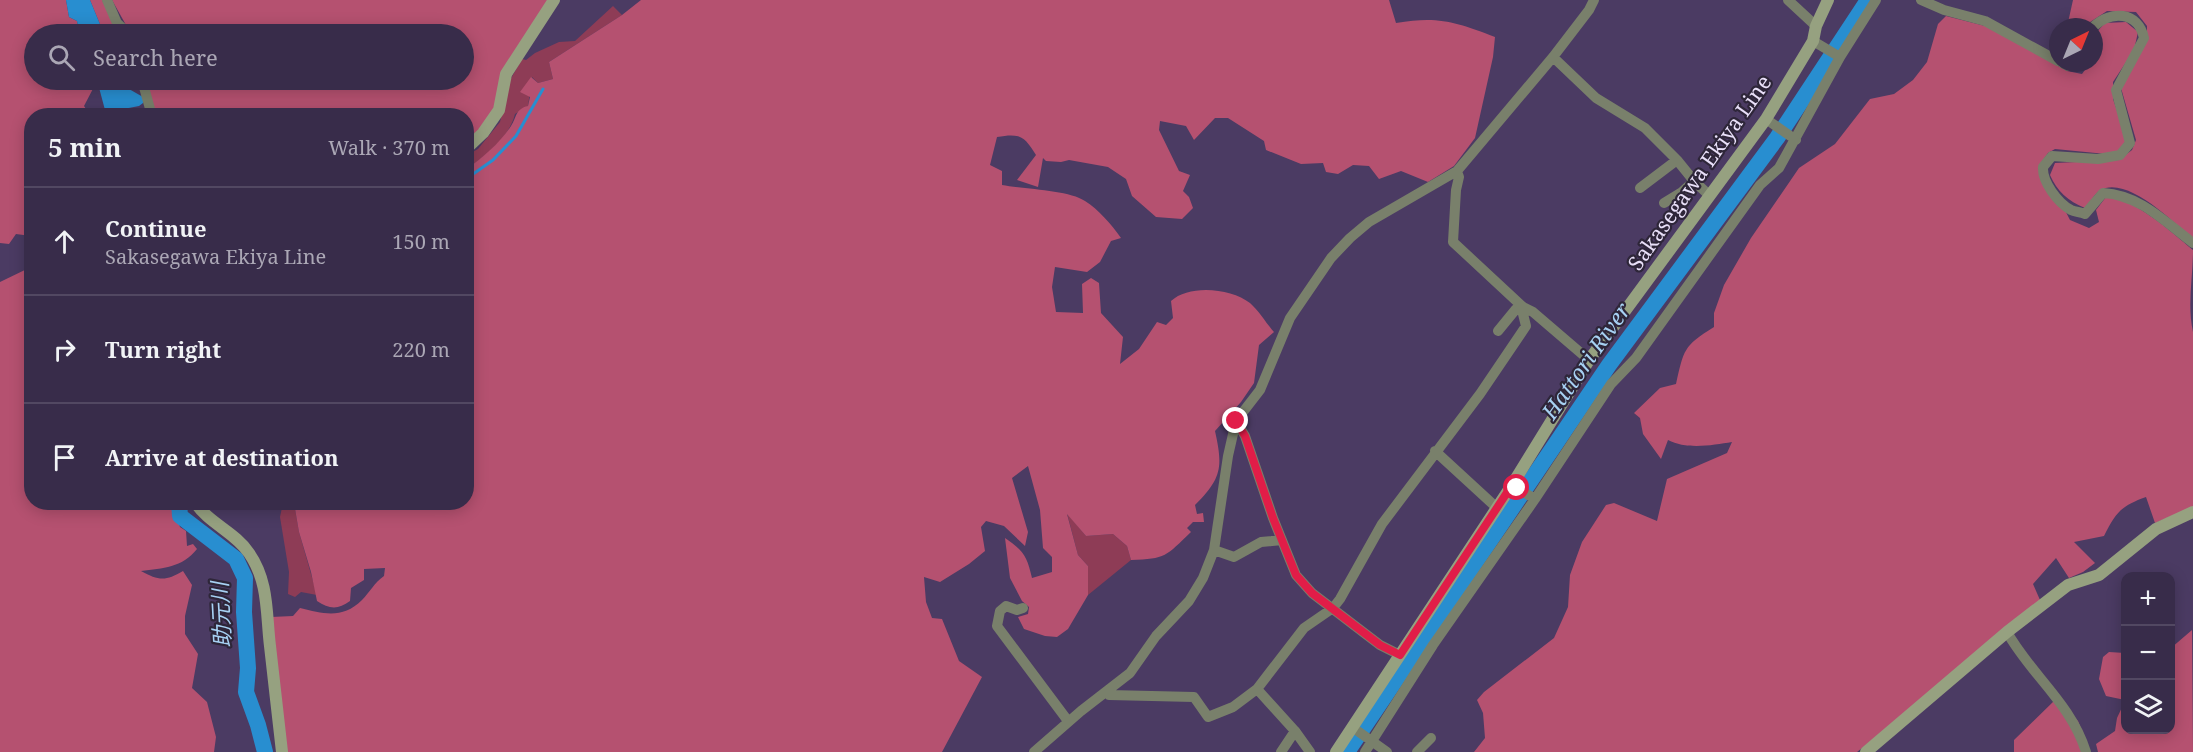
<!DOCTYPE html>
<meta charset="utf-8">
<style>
body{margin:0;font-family:"Noto Serif","Noto Sans JP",serif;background:#3f3451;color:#f1f3f6}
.controls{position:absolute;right:18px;bottom:18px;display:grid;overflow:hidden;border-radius:12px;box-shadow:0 3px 15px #0003}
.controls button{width:54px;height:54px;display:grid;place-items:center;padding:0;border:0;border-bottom:2px solid #524862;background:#382c4a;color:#f1f3f6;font:30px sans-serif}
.compass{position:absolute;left:2049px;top:18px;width:54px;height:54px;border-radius:50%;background:#382c4a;box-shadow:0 3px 15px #0003;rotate:43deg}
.stop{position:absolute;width:18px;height:18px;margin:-14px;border:4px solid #e11d48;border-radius:50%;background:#fff}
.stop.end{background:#e11d48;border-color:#fff;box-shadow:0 2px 6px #0008}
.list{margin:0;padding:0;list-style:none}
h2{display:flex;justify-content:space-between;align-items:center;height:78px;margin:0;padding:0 24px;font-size:26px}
h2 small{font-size:20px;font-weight:400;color:#aba7b5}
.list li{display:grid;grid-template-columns:39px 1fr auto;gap:18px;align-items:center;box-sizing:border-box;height:108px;padding:0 24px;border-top:2px solid #524862}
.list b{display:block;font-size:22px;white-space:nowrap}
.list p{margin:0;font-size:20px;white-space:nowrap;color:#aba7b5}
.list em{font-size:20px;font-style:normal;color:#aba7b5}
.icon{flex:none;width:33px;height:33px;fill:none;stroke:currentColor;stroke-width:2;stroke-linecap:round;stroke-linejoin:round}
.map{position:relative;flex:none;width:2193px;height:752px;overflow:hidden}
.search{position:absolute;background:#382c4a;box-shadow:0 3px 15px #0003;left:24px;top:24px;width:450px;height:66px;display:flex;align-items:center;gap:15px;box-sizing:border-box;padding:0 21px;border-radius:33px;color:#aba7b5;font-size:22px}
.panel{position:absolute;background:#382c4a;box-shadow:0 3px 15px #0003;left:24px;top:108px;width:450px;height:402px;border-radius:24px}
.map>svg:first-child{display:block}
</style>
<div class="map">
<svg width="2193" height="752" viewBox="0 0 2193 752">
<rect width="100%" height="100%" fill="#4b3b63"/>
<path fill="#8e3c56" d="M 613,6 L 622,15 L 549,62 L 553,79 L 538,83 L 532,77 L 528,106 L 515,114 C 509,138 486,155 467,169 L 467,155 L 478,149 L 500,122 L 510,80 L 522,59 L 526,60 L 535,53 L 559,42 L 575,41 Z
M 283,503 L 294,503 L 299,532 L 317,595 L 301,592 L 295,597 L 288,594 L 289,572 L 280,517 Z
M 1067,513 L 1086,536 L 1113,534 L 1127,546 L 1131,560 L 1088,595 L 1088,566 L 1078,555 Z"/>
<path fill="#b55170" d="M 0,0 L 66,0 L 69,17 L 77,21 L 79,32 L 85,34 L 34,34 L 34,80 L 97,81 L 84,106 L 90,115 L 32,116 L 31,236 L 16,234 L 9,244 L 0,243 Z
M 90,0 L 102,0 L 120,34 L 104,34 Z
M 112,0 L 550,0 L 495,109 L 484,126 L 467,139 L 466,116 L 153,115 L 143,80 L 464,80 L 464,34 L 131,34 Z
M 641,0 L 1389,0 L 1396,23 C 1439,16 1455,22 1495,37 L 1493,57 L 1475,138 L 1454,166 L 1428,182 L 1401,171 L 1379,179 L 1369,166 L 1353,165 L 1338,174 L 1326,172 L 1323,163 L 1301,164 L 1266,150 L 1264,141 L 1228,118 L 1215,118 L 1194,140 L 1186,126 L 1160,121 L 1159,130 L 1179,171 L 1190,175 L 1183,191 L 1189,197 L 1193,208 L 1182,219 L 1156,217 L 1132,196 L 1126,179 L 1108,167 L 1069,160 L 1061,162 L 1046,161 L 1043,158 L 1038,187 L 1017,180 L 1036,155 C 1024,136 1020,133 997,137 L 990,165 L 1002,171 L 1002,185 C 1023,189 1069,190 1085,201 C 1099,210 1111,224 1121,238 L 1111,241 L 1100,262 L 1087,272 L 1055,267 L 1052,287 L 1056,312 L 1083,313 L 1082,284 L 1091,278 L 1099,283 L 1101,313 L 1123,337 L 1120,364 L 1139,349 L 1157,322 L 1166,325 L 1173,318 L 1171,301 C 1189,284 1231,288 1250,303 C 1259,311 1266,323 1274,332 L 1259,345 L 1254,383 L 1241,402 L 1215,431 C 1223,467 1222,478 1195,505 L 1197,514 L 1203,513 L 1204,522 L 1193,522 L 1187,528 L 1191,532 C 1166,556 1166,559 1131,560 L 1127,546 L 1113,534 L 1086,536 L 1067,514 L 1078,555 L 1088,566 L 1088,595 L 1068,629 L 1057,637 L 1045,636 L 1024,629 L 1018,617 L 1028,614 L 1029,607 L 1022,601 L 1010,578 L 1005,538 C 1024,551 1027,556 1032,578 L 1052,572 L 1052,557 L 1043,548 L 1040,510 L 1028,466 L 1012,478 L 1028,532 L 1025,546 L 1004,526 L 986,521 L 981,527 L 985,551 L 969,564 L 940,582 L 924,577 L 926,602 L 932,618 L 942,619 L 959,661 L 982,677 L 942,752 L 286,752 L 271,617 L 293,616 L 300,608 C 324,614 343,619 362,600 C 370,592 374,583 384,576 L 385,568 L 364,569 L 364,580 L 351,588 L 350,601 C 338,610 329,609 317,601 L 311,572 L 299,532 L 294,503 L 466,502 L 467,169 C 483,157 499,144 511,126 C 517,117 515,109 528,106 L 530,97 L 520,92 L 531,77 L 538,83 L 553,79 L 549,62 L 622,15 Z
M 2073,0 L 2193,0 L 2193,239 C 2174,223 2128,175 2100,190 C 2095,193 2090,203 2085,208 C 2068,201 2057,191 2050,175 L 2055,163 L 2119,160 L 2132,150 L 2136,140 L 2121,88 L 2147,40 L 2147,26 L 2136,12 L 2107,11 L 2087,24 L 2086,27 L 2067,27 Z
M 1946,16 L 1989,27 L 2067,71 L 2082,74 L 2090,63 L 2094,63 L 2094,35 L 2105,23 L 2126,22 L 2138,32 L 2134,50 L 2113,82 L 2113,99 L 2127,140 L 2118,151 L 2106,154 L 2055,149 L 2048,153 L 2041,163 L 2070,220 L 2089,228 L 2099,222 L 2096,210 L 2106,197 C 2135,198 2171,232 2193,250 C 2193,278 2187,304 2193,332 L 2193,507 L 2155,523 L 2146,497 C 2121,506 2116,512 2104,536 L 2074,542 L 2095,563 L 2083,572 L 2069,578 L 2056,558 L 2033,584 L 2040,600 L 1954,674 L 1857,752 L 1474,752 L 1485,738 L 1483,713 L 1477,700 L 1484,692 L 1554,638 L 1568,607 L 1570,575 L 1582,542 L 1606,505 L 1614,503 L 1657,521 L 1667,479 L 1727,453 L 1732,442 C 1713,445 1687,450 1668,440 L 1661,459 L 1643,434 L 1640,418 L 1634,413 L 1660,388 L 1676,384 C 1684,350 1683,346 1714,327 L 1714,313 L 1724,285 L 1751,238 L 1799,168 L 1835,144 L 1870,99 L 1894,94 L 1913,80 L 1927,62 L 1938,24 Z
M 31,267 L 32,502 L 172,503 L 180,527 L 186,531 L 187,546 L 193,544 L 197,549 C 182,568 163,568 141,571 C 159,581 166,581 183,571 L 192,585 L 185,616 L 185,634 L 198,654 L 192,688 L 207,702 L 216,737 L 214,752 L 0,752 L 0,282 Z
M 2192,630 L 2193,752 L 2098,752 L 2096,744 L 2115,731 L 2117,718 L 2125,701 L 2126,730 L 2170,730 L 2171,648 Z
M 2109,652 L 2125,653 L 2125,700 L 2106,696 L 2099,679 L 2103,657 Z
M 2055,700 L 2078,721 L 2090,752 L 2014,752 L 2014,740 Z"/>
<path fill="#288ed0" d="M 66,0 L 90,0 L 104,34 L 85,34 L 79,32 L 77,21 L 69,17 Z
M 97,80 L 127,80 L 129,89 L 143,97 L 143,103 L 139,106 L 103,113 L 105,110 Z"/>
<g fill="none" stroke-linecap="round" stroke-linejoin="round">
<path stroke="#288ed0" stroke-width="3" d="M 466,179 L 493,160 L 516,136 L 543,89"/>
<path stroke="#288ed0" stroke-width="16" d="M 179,502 L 180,516 L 236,559 L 245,578 L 244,612 L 248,668 L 246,692 L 258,725 L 265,752
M 1347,752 L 1609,365 L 1777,138 L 1868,0"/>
<path stroke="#79806b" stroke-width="10" d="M 107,0 L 117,23 L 129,34
M 1788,0 L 1816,26
M 1921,0 L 1944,10 L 1985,21 L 2058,61
M 2093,27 C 2111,10 2138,11 2144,38 L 2116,90 L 2130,143 L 2120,155 L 2098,159 L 2052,156 L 2043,167 C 2042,182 2058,203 2071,210 C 2075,212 2081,212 2085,214 L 2103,193 C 2140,195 2165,222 2193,243
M 1813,41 L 1840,57
M 1553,57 L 1596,98 L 1645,128 L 1677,160 L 1694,181 L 1710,196
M 2062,63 L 2068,66 L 2082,63
M 142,80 L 152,116
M 1766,119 L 1796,140
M 1457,171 L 1459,177 L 1456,190 L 1453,242 L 1523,307 L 1533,312 L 1589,360
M 1640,188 L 1677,160
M 1664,203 L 1682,192 L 1694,181
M 1498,331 L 1516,309 L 1523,307
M 1236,421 L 1245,436 L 1273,518 L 1296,575 L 1312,593 L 1380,645 L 1400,655
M 1435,451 L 1497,508
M 1512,485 L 1535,499
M 1214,550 L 1234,557 L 1261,542 L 1282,540
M 1023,608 L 1017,610 L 1006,606 L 1000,611 L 997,626 L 1068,721
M 2007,632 C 2031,675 2071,703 2086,752
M 1257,689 L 1295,731 L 1310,752
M 1107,692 L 1109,695 L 1194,697 L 1208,717 L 1233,707 L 1257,689 L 1304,628 L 1333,608 L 1340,599 L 1382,524 L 1480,394 L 1526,326 L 1522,310 L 1523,307
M 1352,727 L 1387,752
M 1034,752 L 1081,711 L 1130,673 L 1156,636 L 1189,601 L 1203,578 L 1214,550 L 1228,456 L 1236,421 L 1260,390 L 1290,318 L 1331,258 L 1350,238 L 1369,222 L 1457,171 L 1553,57 L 1589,10 L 1594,0
M 1281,752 L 1295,731
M 1365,752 L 1433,645 L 1535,499 L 1611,384 L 1636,358 L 1760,185 L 1779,168 L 1840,57 L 1876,0
M 1417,752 L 1431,738"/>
<path stroke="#96a180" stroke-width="12" d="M 466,149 L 483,133 L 499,110 L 506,74 L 554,0
M 195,502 C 208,523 235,532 249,553 C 269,582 266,613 270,646 C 274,681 278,717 282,752
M 1336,752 L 1512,485 L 1589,360 L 1766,119 L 1813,41 L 1816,26 L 1828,0
M 1866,752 L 2007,632 L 2068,585 L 2099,575 L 2156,529 L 2193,512"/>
</g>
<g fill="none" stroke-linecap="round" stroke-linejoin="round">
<path stroke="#e11d48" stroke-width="8" d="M 1236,421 L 1245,436 L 1273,518 L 1296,575 L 1312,593 L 1380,645 L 1400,655 L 1512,485 L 1517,488"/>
</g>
<g text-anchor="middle" stroke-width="4.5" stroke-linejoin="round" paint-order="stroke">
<g font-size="21" fill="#e9e0f9" stroke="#2e2639">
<text transform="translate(1700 173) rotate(-55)" y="7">Sakasegawa Ekiya Line</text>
</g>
<g font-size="22" font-style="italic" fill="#a7d1f3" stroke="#2e2639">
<text transform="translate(1586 361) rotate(-55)" y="8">Hattori River</text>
<text transform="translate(221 615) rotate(-93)" y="8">助元川</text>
</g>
</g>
</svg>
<div class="controls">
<button>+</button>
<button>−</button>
<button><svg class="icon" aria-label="layers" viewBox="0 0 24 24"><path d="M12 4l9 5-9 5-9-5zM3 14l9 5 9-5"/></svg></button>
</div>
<svg class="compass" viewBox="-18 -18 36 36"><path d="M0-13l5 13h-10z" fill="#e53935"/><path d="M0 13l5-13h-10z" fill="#aba7b5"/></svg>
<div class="stop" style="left:1517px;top:488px"></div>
<div class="stop end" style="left:1236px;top:421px"></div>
<div class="search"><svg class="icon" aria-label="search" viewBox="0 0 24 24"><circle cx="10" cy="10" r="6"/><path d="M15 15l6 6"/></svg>Search here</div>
<section class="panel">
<h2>5 min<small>Walk · 370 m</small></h2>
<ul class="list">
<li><svg class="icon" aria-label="ahead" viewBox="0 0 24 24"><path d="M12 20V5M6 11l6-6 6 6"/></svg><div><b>Continue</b><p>Sakasegawa Ekiya Line</p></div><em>150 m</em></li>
<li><svg class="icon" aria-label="right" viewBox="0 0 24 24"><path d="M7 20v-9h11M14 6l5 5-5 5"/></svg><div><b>Turn right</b></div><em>220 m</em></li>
<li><svg class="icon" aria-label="arrive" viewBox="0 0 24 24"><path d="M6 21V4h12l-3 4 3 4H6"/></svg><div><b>Arrive at destination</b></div></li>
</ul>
</section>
</div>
